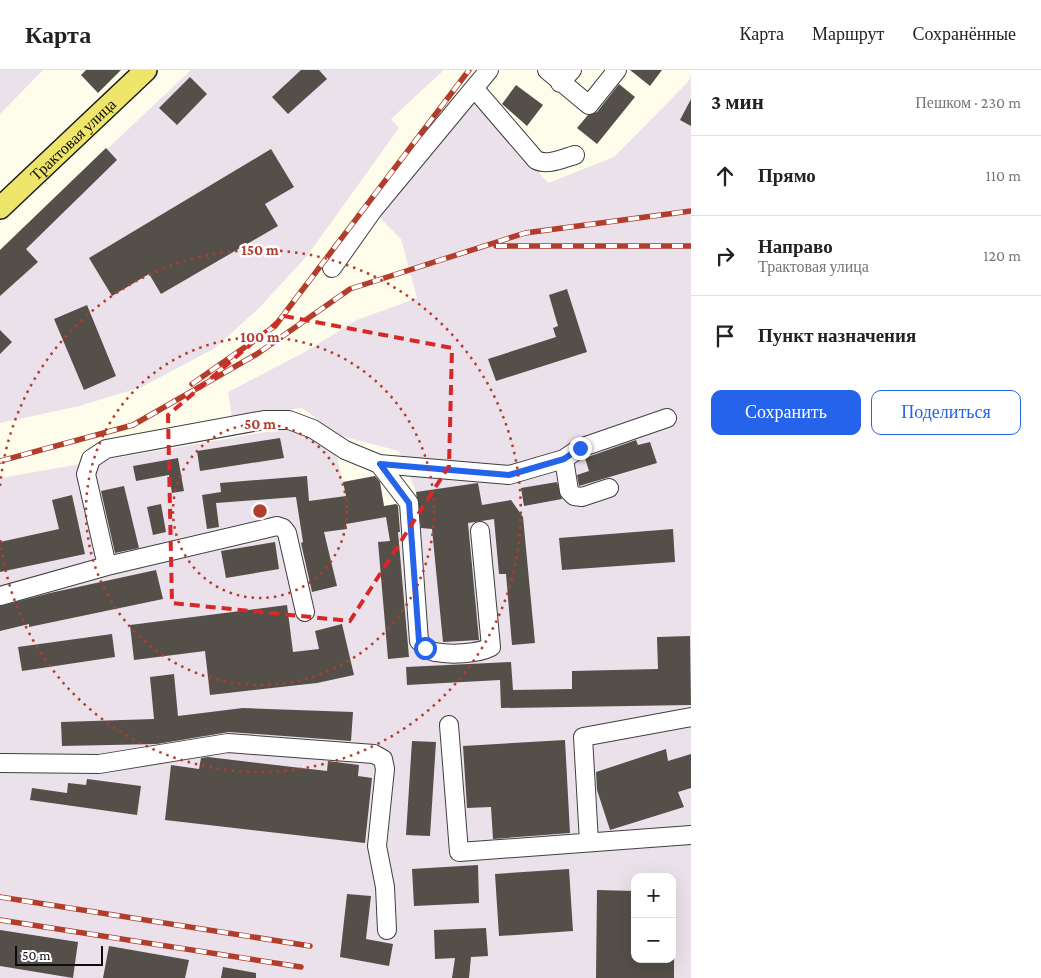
<!DOCTYPE html>
<html lang="ru">
<meta charset="utf-8">
<style>
body{margin:0;font-family:"Crimson Pro",serif;background:#f6f6f6;color:#222}
.controls{position:absolute;right:15px;bottom:15px;display:grid;overflow:hidden;border-radius:10px;box-shadow:0 5px 20px #0002}
.controls button{width:45px;height:45px;display:grid;place-items:center;padding:0;border:0;border-bottom:1px solid #e0e0e0;background:#fff;color:#222;font:25px sans-serif}
.scale{position:absolute;left:15px;bottom:12px;width:88px;box-sizing:border-box;padding-left:5px;border:2px solid #0c0c0c;border-top:0;font-size:14px;line-height:18px;white-space:nowrap;color:#0c0c0c;-webkit-text-stroke:4px #fff;paint-order:stroke}
.stop{position:absolute;width:15px;height:15px;margin:-11px;border:4px solid #2563eb;border-radius:50%;background:#fff}
.stop.end{background:#2563eb;border-color:#fff;box-shadow:0 1px 5px #0008}
.list{margin:0;padding:0;list-style:none}
h2{display:flex;justify-content:space-between;align-items:center;height:65px;margin:0;padding:0 20px;font-size:21px}
h2 small{font-size:16px;font-weight:400;color:#767676}
.list li{display:grid;grid-template-columns:32px 1fr auto;gap:15px;align-items:center;box-sizing:border-box;height:80px;padding:0 20px;border-top:1px solid #e0e0e0}
.list b{display:block;font-size:19px;white-space:nowrap}
.list p{margin:0;font-size:16px;white-space:nowrap;color:#767676}
.list em{font-size:16px;font-style:normal;color:#767676}
.actions{display:flex;gap:10px;padding:15px 20px}
.actions a{flex:1;padding:11px 0;border:1px solid #2563eb;border-radius:10px;text-align:center;font-size:18px;color:#2563eb}
.actions .main{background:#2563eb;color:#fff}
.icon{flex:none;width:28px;height:28px;fill:none;stroke:currentColor;stroke-width:2;stroke-linecap:round;stroke-linejoin:round}
.map{position:relative;flex:none;width:691px;height:908px;overflow:hidden}
header{display:flex;align-items:center;gap:30px;box-sizing:border-box;height:70px;padding:0 25px;background:#fff;border-bottom:1px solid #e0e0e0}
header strong{font-size:24px}
nav{display:flex;gap:28px;margin-inline-start:auto;font-size:18px}
main{display:flex}
aside{flex:1;background:#fff}
.map>svg:first-child{display:block}
</style>
<header>
<strong>Карта</strong>
<nav><a>Карта</a><a>Маршрут</a><a>Сохранённые</a></nav>
</header>
<main>
<div class="map">
<svg width="691" height="908" viewBox="0 0 691 908">
<rect width="100%" height="100%" fill="#fefdec"/>
<path fill="#ebe1ea" fill-rule="evenodd" d="M 0,0 L 43,0 L 0,44 Z
M 191,0 L 444,0 L 391,49 L 399,58 L 307,186 L 259,238 L 215,278 L 142,317 L 79,336 L 0,353 L 0,180 Z
M 691,5 L 691,908 L 0,908 L 0,408 L 301,356 L 336,384 L 343,412 L 378,405 L 384,436 L 418,432 L 416,422 L 399,381 L 340,366 L 302,338 L 232,347 L 228,322 L 303,283 L 357,250 L 417,228 L 401,169 L 378,146 L 456,51 L 478,30 L 548,113 L 614,87 L 688,12 ZM 635,807 L 672,807 L 672,889 L 635,889 Z"/>
<path fill="#544f49" d="M 86,0 L 121,0 L 98,23 L 81,5 Z
M 301,0 L 319,0 L 327,9 L 288,44 L 272,27 Z
M 630,0 L 662,0 L 650,16 Z
M 190,7 L 207,24 L 177,55 L 159,38 Z
M 619,14 L 635,27 L 597,74 L 577,58 L 588,45 L 597,42 Z
M 516,15 L 543,35 L 527,56 L 502,34 Z
M 691,29 L 691,56 L 680,50 Z
M 106,78 L 117,90 L 26,179 L 38,192 L 0,226 L 0,180 Z
M 271,79 L 294,117 L 265,134 L 278,156 L 161,224 L 149,204 L 112,226 L 89,188 Z
M 567,219 L 587,282 L 496,311 L 488,289 L 556,267 L 553,258 L 558,256 L 549,225 Z
M 87,235 L 116,306 L 84,320 L 54,249 Z
M 0,260 L 12,272 L 0,284 Z
M 280,368 L 284,388 L 200,401 L 197,381 Z
M 636,370 L 638,375 L 650,372 L 657,393 L 579,416 L 577,405 L 589,401 L 585,388 Z
M 178,388 L 184,421 L 172,423 L 169,405 L 136,411 L 133,396 Z
M 307,406 L 309,431 L 346,426 L 343,412 L 375,406 L 380,412 L 384,436 L 396,434 L 398,436 L 400,462 L 398,462 L 409,587 L 388,589 L 378,472 L 390,471 L 386,447 L 346,454 L 347,459 L 324,462 L 337,516 L 312,522 L 301,473 L 303,472 L 296,427 L 216,433 L 219,457 L 207,459 L 202,425 L 221,422 L 220,413 Z
M 557,412 L 562,429 L 524,436 L 521,418 Z
M 478,413 L 482,435 L 511,430 L 523,447 L 535,573 L 512,575 L 506,504 L 499,504 L 494,449 L 468,453 L 479,570 L 443,572 L 432,459 L 421,458 L 416,422 Z
M 124,416 L 139,478 L 115,483 L 101,421 Z
M 72,425 L 85,484 L 0,502 L 0,472 L 59,459 L 52,430 Z
M 161,434 L 166,462 L 153,465 L 147,437 Z
M 673,459 L 675,492 L 562,500 L 559,468 Z
M 275,472 L 279,499 L 226,508 L 221,481 Z
M 156,500 L 163,529 L 29,557 L 29,554 L 0,561 L 0,536 L 50,523 Z
M 287,535 L 293,582 L 319,579 L 315,561 L 342,554 L 354,605 L 317,613 L 210,625 L 205,581 L 134,590 L 130,555 Z
M 112,564 L 115,587 L 22,601 L 18,577 Z
M 690,566 L 691,635 L 501,638 L 500,610 L 407,615 L 406,597 L 511,592 L 513,620 L 572,619 L 572,601 L 658,599 L 657,567 Z
M 174,604 L 178,646 L 243,638 L 353,642 L 351,671 L 229,662 L 157,674 L 62,676 L 61,652 L 154,649 L 150,607 Z
M 565,670 L 570,763 L 493,769 L 491,737 L 467,738 L 463,676 Z
M 412,671 L 436,672 L 430,766 L 406,765 Z
M 666,679 L 668,691 L 691,684 L 691,718 L 678,722 L 684,737 L 610,760 L 597,720 L 596,702 Z
M 208,687 L 327,701 L 328,691 L 359,695 L 358,706 L 372,708 L 365,773 L 165,750 L 171,695 L 199,699 L 201,688 Z
M 87,709 L 141,716 L 137,745 L 30,730 L 32,718 L 67,723 L 68,713 L 86,715 Z
M 478,795 L 479,833 L 414,836 L 412,799 Z
M 569,799 L 573,861 L 499,866 L 495,804 Z
M 597,820 L 635,821 L 635,889 L 674,889 L 674,908 L 596,908 Z
M 347,824 L 371,826 L 366,869 L 393,874 L 389,896 L 340,887 Z
M 486,858 L 488,886 L 471,887 L 469,908 L 452,908 L 455,888 L 435,889 L 434,860 Z
M 0,860 L 78,872 L 73,908 L 0,896 Z
M 109,876 L 189,890 L 185,908 L 103,908 Z
M 223,897 L 256,903 L 256,908 L 221,908 Z"/>
<g fill="none" stroke-linecap="round" stroke-linejoin="round">
<g stroke="#3f3f3f" stroke-width="20">
<path id="minor" d="M 547,0 L 589,35 L 617,0
M 560,13 L 572,0
M 474,18 L 536,90 C 548,96 563,88 575,85
M 332,198 L 373,140 L 489,0
M 564,389 L 569,421 L 574,426 L 582,427 L 609,418
M 379,394 L 409,433 L 419,571 C 424,576 428,581 435,582 C 450,585 477,584 491,577 L 480,461
M 107,496 L 277,456 L 283,458 L 287,463 L 305,542
M 0,526 L 107,496 L 86,404 L 91,389 L 106,379 L 264,350 L 289,350 L 313,359 L 345,380 L 379,394 L 509,405 L 564,389 L 580,378 L 667,348
M 449,655 L 459,782 L 691,765
M 0,693 L 99,694 L 228,673 L 374,684 L 383,689 L 385,699 L 377,776 L 385,817 L 387,860
M 589,772 L 583,667 L 691,647"/>
</g>
<g stroke="#1d1d1d" stroke-width="24">
<g id="major">
<path id="s1" d="M 0,138 L 146,0"/>
</g>
</g>
<use href="#minor" stroke="#fff" stroke-width="18"/>
<use href="#major" stroke="#f0e56b" stroke-width="21"/>
<g stroke="#b33d2d" stroke-width="5.5">
<path id="rail" d="M 496,176 L 691,176
M 192,314 L 275,256 L 469,0
M 0,391 L 133,355 L 257,284 L 350,219 L 525,163 L 691,141
M 0,827 L 310,876
M 0,850 L 301,897"/>
</g>
<use href="#rail" stroke="#fff" stroke-width="4" stroke-dasharray="11" stroke-linecap="butt"/>
</g>
<g fill="none" stroke-linecap="round" stroke-linejoin="round">
<path stroke="#2563eb" stroke-width="6" d="M 425,578 L 419,571 L 409,433 L 380,394 L 509,405 L 564,389 L 580,378"/>
</g>
<path fill="none" stroke="#d62828" stroke-width="4" stroke-dasharray="10 6" stroke-linejoin="round" d="M 284,246 L 452,278 L 449,396 L 350,551 L 172,533 L 168,345 Z"/>
<g fill="none" stroke="#b33d2d" stroke-width="2.5" stroke-dasharray="2.5 5">
<circle cx="260" cy="441" r="87"/>
<circle cx="260" cy="441" r="174"/>
<path d="M0 416A261 261 0 1 1 0 466"/>
</g>
<g text-anchor="middle" stroke-width="5" stroke-linejoin="round" paint-order="stroke">
<g font-size="16" fill="#0c0c0c" stroke="#fff">
<text dy="6" stroke="none"><textPath href="#s1" startOffset="100">Трактовая улица</textPath></text>
</g>
</g>
<circle cx="260" cy="441" r="8" fill="#b33d2d" stroke="#fff" stroke-width="2.5"/>
<g font-size="15" text-anchor="middle" font-weight="bold" fill="#b33d2d" stroke="#fff" stroke-width="5" stroke-linejoin="round" paint-order="stroke">
<text x="260" y="185">150 m</text>
<text x="260" y="272">100 m</text>
<text x="260" y="359">50 m</text>
</g>
</svg>
<div class="controls">
<button>+</button>
<button>−</button>
</div>
<div class="scale">50 m</div>
<div class="stop" style="left:425px;top:578px"></div>
<div class="stop end" style="left:580px;top:378px"></div>
</div>
<aside>
<h2>3 мин<small>Пешком · 230 m</small></h2>
<ul class="list">
<li><svg class="icon" aria-label="ahead" viewBox="0 0 24 24"><path d="M12 20V5M6 11l6-6 6 6"/></svg><div><b>Прямо</b></div><em>110 m</em></li>
<li><svg class="icon" aria-label="right" viewBox="0 0 24 24"><path d="M7 20v-9h11M14 6l5 5-5 5"/></svg><div><b>Направо</b><p>Трактовая улица</p></div><em>120 m</em></li>
<li><svg class="icon" aria-label="arrive" viewBox="0 0 24 24"><path d="M6 21V4h12l-3 4 3 4H6"/></svg><div><b>Пункт назначения</b></div></li>
</ul>
<div class="actions"><a class="main">Сохранить</a><a>Поделиться</a></div>
</aside>
</main>
